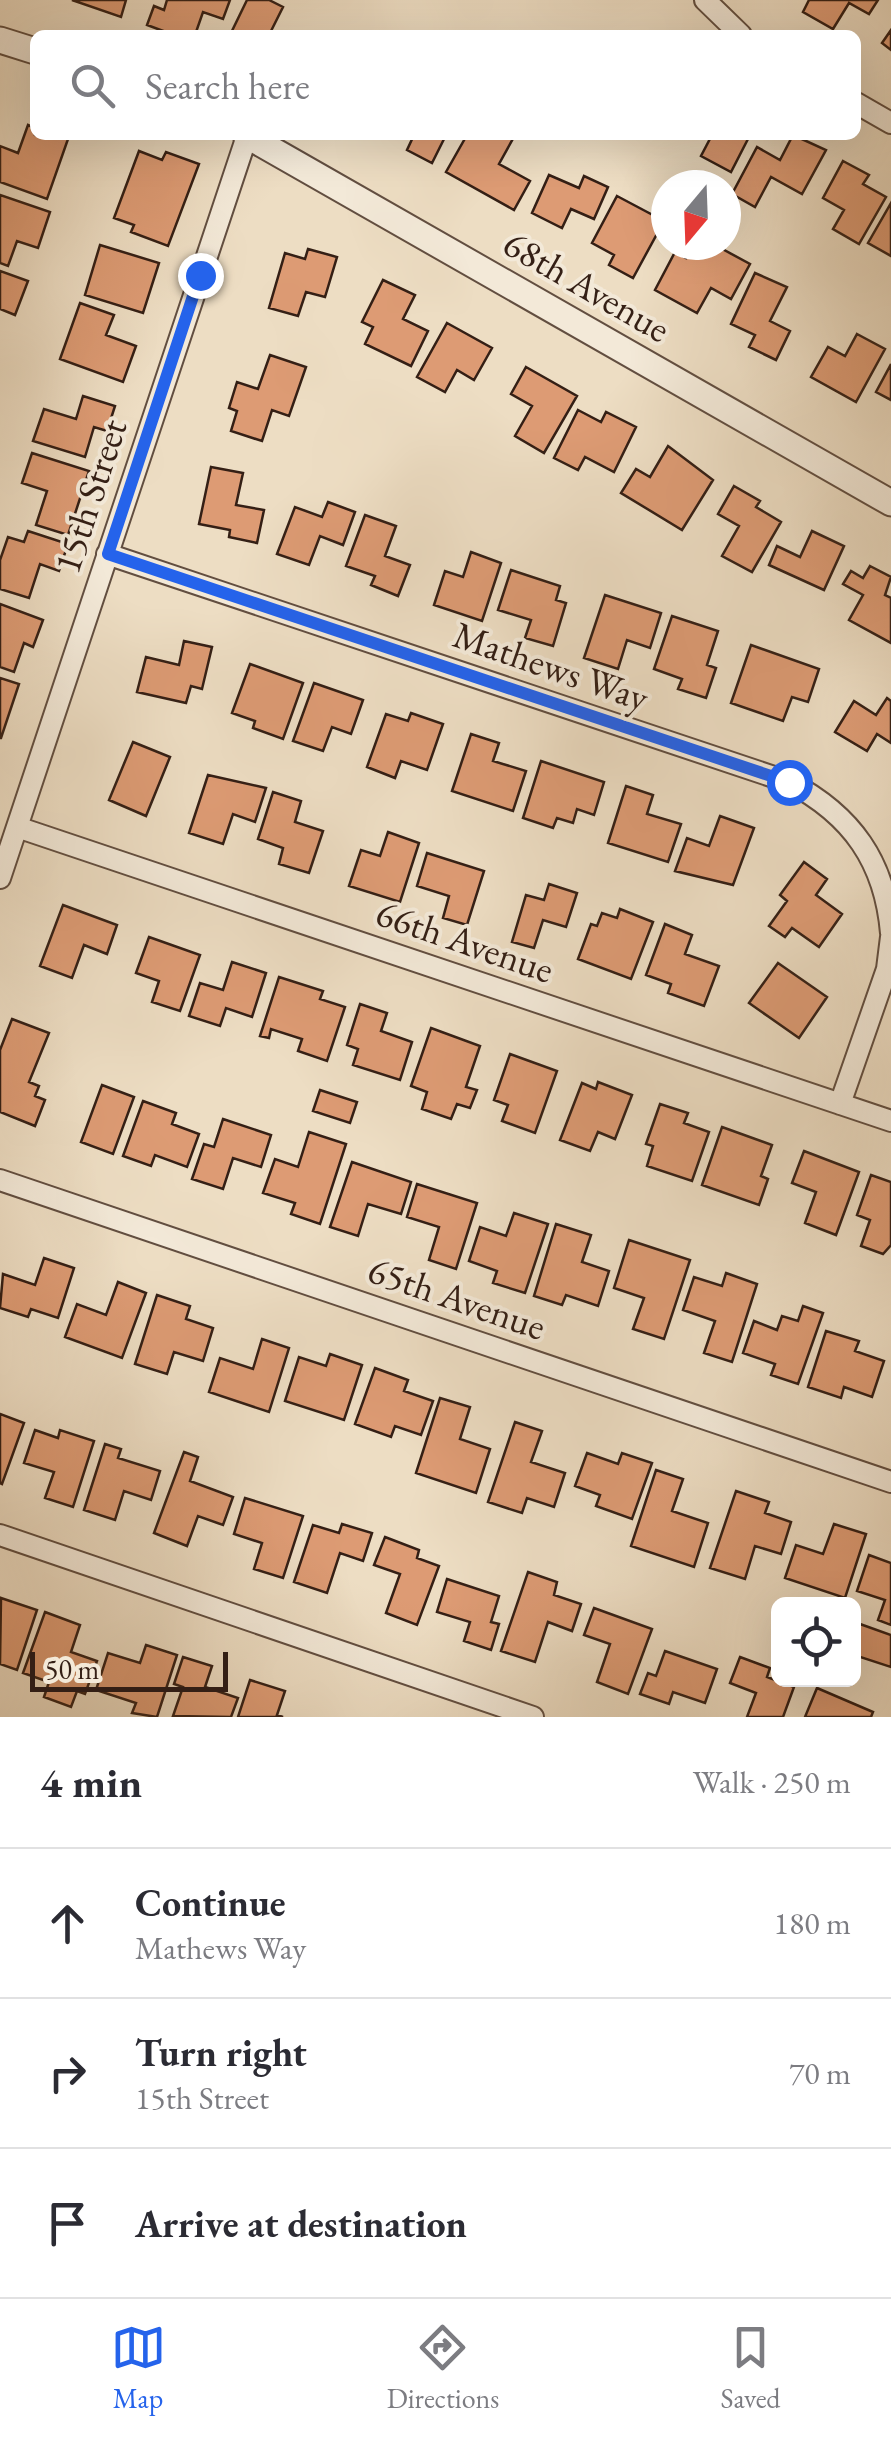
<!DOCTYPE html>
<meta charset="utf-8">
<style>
body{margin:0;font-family:"EB Garamond",serif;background:#f7f7f7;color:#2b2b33}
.controls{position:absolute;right:30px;bottom:30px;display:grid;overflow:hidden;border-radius:15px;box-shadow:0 10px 40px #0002}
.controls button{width:90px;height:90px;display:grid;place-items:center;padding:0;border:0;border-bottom:2px solid #e1e1e2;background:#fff;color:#2b2b33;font:50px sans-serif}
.compass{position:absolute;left:651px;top:170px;width:90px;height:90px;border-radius:50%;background:#fff;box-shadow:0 10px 40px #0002;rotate:199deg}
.scale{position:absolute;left:30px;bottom:25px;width:198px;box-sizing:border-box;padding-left:10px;border:5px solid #341f15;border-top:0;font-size:28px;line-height:35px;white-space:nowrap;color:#341f15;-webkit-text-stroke:8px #f3e9d8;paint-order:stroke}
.stop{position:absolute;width:30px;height:30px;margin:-22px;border:8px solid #2563eb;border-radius:50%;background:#fff}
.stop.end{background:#2563eb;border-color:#fff;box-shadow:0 2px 10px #0008}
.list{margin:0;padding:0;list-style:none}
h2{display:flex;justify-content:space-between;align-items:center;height:130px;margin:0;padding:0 40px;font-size:42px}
h2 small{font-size:32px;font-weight:400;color:#7c7c81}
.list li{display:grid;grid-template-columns:65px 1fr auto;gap:30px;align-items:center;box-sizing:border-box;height:150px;padding:0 40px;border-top:2px solid #e1e1e2}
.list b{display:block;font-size:38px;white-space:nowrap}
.list p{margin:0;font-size:32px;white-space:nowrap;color:#7c7c81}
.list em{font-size:32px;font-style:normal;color:#7c7c81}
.icon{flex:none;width:55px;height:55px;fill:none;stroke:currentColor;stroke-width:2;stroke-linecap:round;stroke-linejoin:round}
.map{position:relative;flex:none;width:891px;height:1717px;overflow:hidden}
.search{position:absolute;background:#fff;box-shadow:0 10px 40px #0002;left:30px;right:30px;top:30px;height:110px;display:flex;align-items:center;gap:25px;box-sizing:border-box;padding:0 35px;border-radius:15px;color:#7c7c81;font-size:38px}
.sheet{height:580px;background:#fff}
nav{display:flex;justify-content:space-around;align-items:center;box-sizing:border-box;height:140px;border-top:2px solid #e1e1e2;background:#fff;font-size:28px;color:#7c7c81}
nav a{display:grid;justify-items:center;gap:5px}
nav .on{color:#2563eb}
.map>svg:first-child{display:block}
</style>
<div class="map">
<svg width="891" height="1717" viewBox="0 0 891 1717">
<rect width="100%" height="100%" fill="#edddc3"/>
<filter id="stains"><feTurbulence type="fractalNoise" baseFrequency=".002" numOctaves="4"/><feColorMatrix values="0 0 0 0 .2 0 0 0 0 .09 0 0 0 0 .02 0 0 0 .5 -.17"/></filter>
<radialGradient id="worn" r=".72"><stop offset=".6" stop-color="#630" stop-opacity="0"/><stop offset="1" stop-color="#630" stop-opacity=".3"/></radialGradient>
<path fill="#dd9b74" stroke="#341f15" stroke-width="2.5" d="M 72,0 L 126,0 L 121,17 Z
M 167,0 L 230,0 L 223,19 L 203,12 L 195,35 L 174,35 L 147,25 L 154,6 L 164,10 Z
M 247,0 L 269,0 L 283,7 L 269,35 L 230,35 Z
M 809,0 L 878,0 L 869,14 L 849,3 L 833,29 L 803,12 Z
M 891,30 L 891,50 L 882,43 Z
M 28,125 L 35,128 L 35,135 L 68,139 L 47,199 L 0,182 L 0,146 L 18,153 Z
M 414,135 L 446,135 L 432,163 L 407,150 Z
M 467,135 L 515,135 L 499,164 L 530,181 L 514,210 L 446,172 Z
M 712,135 L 750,135 L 731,172 L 701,156 Z
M 793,135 L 826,150 L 802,194 L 771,177 L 755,207 L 732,194 L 757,147 L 780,160 Z
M 139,151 L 162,160 L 166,152 L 199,164 L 168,246 L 131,232 L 134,225 L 114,218 Z
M 843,161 L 869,175 L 863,184 L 886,197 L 859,244 L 833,229 L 844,210 L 823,198 Z
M 549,175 L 579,188 L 584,176 L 608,187 L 594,219 L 571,209 L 562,228 L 532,213 Z
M 0,195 L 50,212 L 38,248 L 17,241 L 8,266 L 0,263 Z
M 617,196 L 664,221 L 633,278 L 609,265 L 614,255 L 592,243 Z
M 891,203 L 891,256 L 868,243 Z
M 100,245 L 159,263 L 143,313 L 85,295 Z
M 693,245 L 715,245 L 750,264 L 731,299 L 711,288 L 697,313 L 655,290 L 675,252 L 686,258 Z
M 308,249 L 337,257 L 325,297 L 306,292 L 298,316 L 269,308 L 285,253 L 305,259 Z
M 0,271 L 28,281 L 15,315 L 0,309 Z
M 755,273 L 787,287 L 770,321 L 790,331 L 776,360 L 749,347 L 755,335 L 731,324 Z
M 383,280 L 415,295 L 403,319 L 428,331 L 411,366 L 365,344 L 373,327 L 362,322 Z
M 80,303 L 114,315 L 106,335 L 136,346 L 123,382 L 60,359 Z
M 447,323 L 492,348 L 474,380 L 457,370 L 445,392 L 417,377 Z
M 857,334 L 885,349 L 856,402 L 811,377 L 828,347 L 845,356 Z
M 270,355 L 306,367 L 289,416 L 272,410 L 262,441 L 231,431 L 237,411 L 229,408 L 237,382 L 258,389 Z
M 891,364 L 891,400 L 876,392 Z
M 526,367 L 577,396 L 544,453 L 515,436 L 532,406 L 511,394 Z
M 83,396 L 115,406 L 107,431 L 94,427 L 85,457 L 33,441 L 44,409 L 76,419 Z
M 578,410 L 601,422 L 606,412 L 636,427 L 614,472 L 585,457 L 578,470 L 554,458 Z
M 668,446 L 713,480 L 682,530 L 621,493 L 636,469 L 650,477 Z
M 32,453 L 89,471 L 68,535 L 36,525 L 47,491 L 22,483 Z
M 211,467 L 243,473 L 236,505 L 264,510 L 257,543 L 229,537 L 230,530 L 199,524 Z
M 734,486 L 760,501 L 756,507 L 781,522 L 752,572 L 722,556 L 739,526 L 718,514 Z
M 328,502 L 355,512 L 343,545 L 320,536 L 309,565 L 277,554 L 295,507 L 322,517 Z
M 365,515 L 396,526 L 385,556 L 410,565 L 398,596 L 371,585 L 375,576 L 346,566 Z
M 28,531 L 68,544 L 59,571 L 40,564 L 29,598 L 0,589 L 0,560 L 8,537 L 24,542 Z
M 812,531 L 844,546 L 824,590 L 769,565 L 777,546 L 800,557 Z
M 471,552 L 501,563 L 482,621 L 434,605 L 445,571 L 463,577 Z
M 870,566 L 891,577 L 885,595 L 891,598 L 891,643 L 849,620 L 863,595 L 843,584 L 851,571 L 863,578 Z
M 511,570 L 560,586 L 556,600 L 566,603 L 553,646 L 525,638 L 531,620 L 498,610 Z
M 605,595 L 661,613 L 650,648 L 627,640 L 618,669 L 584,658 Z
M 0,604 L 43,620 L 33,647 L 24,643 L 14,672 L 0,667 Z
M 672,616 L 718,631 L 707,665 L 716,668 L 706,698 L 678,689 L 682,679 L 654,669 Z
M 184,641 L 212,647 L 202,689 L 191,686 L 186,703 L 137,692 L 146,657 L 179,665 Z
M 751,645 L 819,669 L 808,702 L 792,697 L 783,721 L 731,703 Z
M 250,664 L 303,683 L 283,739 L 253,728 L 255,721 L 232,713 Z
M 0,678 L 19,684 L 1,738 L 0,738 Z
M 314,683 L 363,700 L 351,734 L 332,727 L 323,751 L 293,741 Z
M 887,698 L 891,701 L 891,743 L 877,734 L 867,751 L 835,732 L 854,701 L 876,715 Z
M 411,713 L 443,724 L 427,770 L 401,761 L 395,778 L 367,767 L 386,714 L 408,721 Z
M 471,734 L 499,743 L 493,761 L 526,771 L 513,811 L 452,791 Z
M 133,742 L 170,757 L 146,816 L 109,800 Z
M 541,761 L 604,782 L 594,815 L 577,809 L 573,823 L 557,818 L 553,828 L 523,818 Z
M 208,775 L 266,788 L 255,822 L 233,814 L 223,844 L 189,833 Z
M 626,786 L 653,795 L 647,814 L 681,824 L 668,862 L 608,843 Z
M 273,792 L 301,801 L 295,822 L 323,831 L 309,873 L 279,864 L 283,848 L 258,839 Z
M 720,816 L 754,828 L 733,885 L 675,871 L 687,838 L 709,846 Z
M 388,832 L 419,843 L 400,902 L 349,886 L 361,850 L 380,856 Z
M 427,853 L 484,871 L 467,925 L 443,918 L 449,896 L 417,886 Z
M 804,862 L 827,879 L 816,895 L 842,914 L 819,947 L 792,928 L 785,937 L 769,926 L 787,901 L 780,895 Z
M 549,884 L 577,893 L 566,927 L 543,920 L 534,948 L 512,942 L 526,895 L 544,900 Z
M 63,905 L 117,925 L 107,954 L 84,945 L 72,978 L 40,966 Z
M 620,909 L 653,922 L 631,979 L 578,959 L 591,924 L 597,926 L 602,913 L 617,918 Z
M 665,924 L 692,935 L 685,954 L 719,966 L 704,1006 L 668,993 L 671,984 L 646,975 Z
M 149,937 L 200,955 L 180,1011 L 152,1002 L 159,981 L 136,973 Z
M 232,962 L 266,973 L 252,1017 L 226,1008 L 220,1026 L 189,1016 L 200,983 L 223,990 Z
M 778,963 L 827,997 L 799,1038 L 749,1003 Z
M 279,977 L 323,991 L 320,999 L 345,1007 L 327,1061 L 298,1051 L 302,1039 L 271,1029 L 269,1038 L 260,1036 Z
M 360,1004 L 387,1013 L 381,1031 L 412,1042 L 400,1080 L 353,1065 L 358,1049 L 347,1045 Z
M 12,1019 L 49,1033 L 29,1082 L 39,1086 L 35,1096 L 45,1100 L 35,1126 L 0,1112 L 0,1050 Z
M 431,1028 L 480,1046 L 466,1087 L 477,1090 L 470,1108 L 457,1104 L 451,1119 L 422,1109 L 427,1092 L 411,1086 Z
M 510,1054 L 557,1071 L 535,1133 L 502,1121 L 508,1105 L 494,1100 Z
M 598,1082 L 632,1095 L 615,1139 L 598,1132 L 590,1151 L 560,1140 L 582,1083 L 596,1089 Z
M 102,1085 L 134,1097 L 113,1154 L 81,1142 Z
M 320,1090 L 357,1102 L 350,1123 L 313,1111 Z
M 143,1101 L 176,1113 L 172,1124 L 199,1134 L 187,1167 L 155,1155 L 151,1166 L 123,1156 Z
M 660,1104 L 688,1113 L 684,1123 L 709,1132 L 692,1181 L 647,1166 L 653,1146 L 646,1144 Z
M 223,1119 L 271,1135 L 261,1167 L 233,1158 L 223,1189 L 192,1179 L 204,1144 L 214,1147 Z
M 722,1127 L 772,1145 L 761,1176 L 768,1179 L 759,1205 L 702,1185 Z
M 309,1132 L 346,1144 L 320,1224 L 291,1214 L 295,1203 L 263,1193 L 275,1159 L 298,1167 Z
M 804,1151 L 859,1172 L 836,1235 L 805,1223 L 816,1192 L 792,1183 Z
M 352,1162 L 411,1182 L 401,1214 L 368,1204 L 358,1236 L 330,1227 Z
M 871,1175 L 891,1182 L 891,1245 L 883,1254 L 861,1246 L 870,1220 L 857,1215 Z
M 417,1184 L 477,1203 L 456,1269 L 429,1260 L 439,1227 L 407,1217 Z
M 514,1213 L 548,1224 L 525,1293 L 493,1283 L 497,1271 L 469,1261 L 480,1227 L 506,1236 Z
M 556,1224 L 591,1235 L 582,1262 L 609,1271 L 598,1306 L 566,1295 L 562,1305 L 534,1296 Z
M 629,1240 L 690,1260 L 664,1339 L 633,1329 L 644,1298 L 614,1288 Z
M 44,1258 L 74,1268 L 58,1318 L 31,1309 L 28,1317 L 0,1308 L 3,1274 L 35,1285 Z
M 726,1273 L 757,1284 L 732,1362 L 704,1353 L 715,1321 L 683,1310 L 694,1277 L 722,1286 Z
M 118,1282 L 146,1293 L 122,1358 L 65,1337 L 77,1304 L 106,1315 Z
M 157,1295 L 190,1306 L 186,1319 L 213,1328 L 203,1361 L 174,1352 L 167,1374 L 135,1364 Z
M 803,1306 L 823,1313 L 798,1384 L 771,1375 L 775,1364 L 743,1353 L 754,1321 L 777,1330 L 782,1316 L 798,1321 Z
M 826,1331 L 859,1341 L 855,1351 L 884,1361 L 872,1397 L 844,1387 L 841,1398 L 808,1387 Z
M 262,1339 L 289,1348 L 269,1412 L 209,1392 L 220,1358 L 253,1369 Z
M 330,1354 L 362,1365 L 344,1420 L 285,1401 L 299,1357 L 326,1366 Z
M 375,1368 L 408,1380 L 404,1391 L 433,1401 L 421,1435 L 395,1426 L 391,1437 L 355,1424 Z
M 440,1398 L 470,1407 L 460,1439 L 490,1449 L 476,1493 L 416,1473 Z
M 0,1414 L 24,1423 L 2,1484 L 0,1483 Z
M 515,1422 L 542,1431 L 531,1462 L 565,1473 L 554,1507 L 527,1498 L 522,1513 L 488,1502 Z
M 35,1430 L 58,1438 L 60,1430 L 94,1441 L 73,1507 L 45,1498 L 54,1472 L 24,1463 Z
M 105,1444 L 121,1449 L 118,1458 L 160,1471 L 151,1500 L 124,1491 L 115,1520 L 84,1510 Z
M 184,1452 L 198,1457 L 190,1481 L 233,1497 L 223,1525 L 198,1516 L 187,1546 L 154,1533 Z
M 587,1453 L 618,1464 L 622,1453 L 652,1463 L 632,1519 L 596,1506 L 600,1495 L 575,1486 Z
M 656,1470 L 683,1479 L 672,1511 L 708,1523 L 694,1567 L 631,1546 Z
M 736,1491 L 769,1502 L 765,1513 L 791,1522 L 781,1554 L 755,1546 L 745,1579 L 710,1568 Z
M 245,1498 L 303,1516 L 283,1578 L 254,1569 L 262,1543 L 234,1534 Z
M 342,1524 L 372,1533 L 363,1561 L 340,1553 L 327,1593 L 294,1582 L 313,1525 L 339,1533 Z
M 834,1524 L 866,1534 L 845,1598 L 785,1578 L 796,1545 L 823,1554 Z
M 385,1537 L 419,1550 L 417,1558 L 439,1566 L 417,1625 L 386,1613 L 400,1574 L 374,1565 Z
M 869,1555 L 891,1563 L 891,1625 L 878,1620 L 885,1600 L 857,1591 Z
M 528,1572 L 557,1582 L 554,1595 L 581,1604 L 572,1631 L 548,1622 L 535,1662 L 501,1651 Z
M 447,1579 L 499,1596 L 491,1622 L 499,1624 L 491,1650 L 464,1641 L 470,1622 L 437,1612 Z
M 1,1598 L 37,1610 L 17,1670 L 0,1664 Z
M 594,1608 L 652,1629 L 628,1694 L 597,1682 L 610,1644 L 584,1635 Z
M 45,1612 L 80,1625 L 71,1652 L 97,1661 L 85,1694 L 77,1691 L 71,1707 L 44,1697 L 49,1682 L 23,1673 Z
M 860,1624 L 891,1635 L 891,1667 L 854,1655 Z
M 146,1645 L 177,1655 L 157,1717 L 132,1713 L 136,1703 L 96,1690 L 108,1653 L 140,1663 Z
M 665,1651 L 717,1669 L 705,1703 L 673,1692 L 669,1704 L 640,1694 L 648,1673 L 656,1676 Z
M 183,1657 L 212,1666 L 205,1687 L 238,1698 L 231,1717 L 173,1716 L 183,1687 L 174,1684 Z
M 740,1657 L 770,1668 L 767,1677 L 794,1687 L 783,1717 L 747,1717 L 756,1693 L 730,1683 Z
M 250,1680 L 285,1691 L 277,1715 L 283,1717 L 238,1717 Z
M 817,1688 L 873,1712 L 871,1717 L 805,1717 Z"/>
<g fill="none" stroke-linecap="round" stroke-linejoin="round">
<g stroke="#624e40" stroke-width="24">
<path id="minor" d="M 705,0 L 741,35
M 856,103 L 891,123
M 107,554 L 789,782 C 852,815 885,862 891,933
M 17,827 L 891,1121
M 0,878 L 247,136
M 840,1104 L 887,969 L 891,937
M 0,1180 L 891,1482
M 0,1535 L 533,1717"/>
</g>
<g stroke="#624e40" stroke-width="29">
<path id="tertiary" d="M 0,40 L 35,51
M 246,135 L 891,503"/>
</g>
<use href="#minor" stroke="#f3e9d8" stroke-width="20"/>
<use href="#tertiary" stroke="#f3e9d8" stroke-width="25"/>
</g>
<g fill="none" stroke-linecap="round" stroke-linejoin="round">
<path stroke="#2563eb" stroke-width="12" d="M 200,275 L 108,554 L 789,782"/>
</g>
<g text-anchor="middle" stroke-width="8" stroke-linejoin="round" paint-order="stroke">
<g font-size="38" fill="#341f15" stroke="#f3e9d8">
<text transform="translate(587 286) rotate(30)" y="13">68th Avenue</text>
<text transform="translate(90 496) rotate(-72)" y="13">15th Street</text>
<text transform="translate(551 666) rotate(19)" y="13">Mathews Way</text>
<text transform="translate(465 941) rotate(19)" y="13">66th Avenue</text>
<text transform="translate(457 1298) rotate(19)" y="13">65th Avenue</text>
</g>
</g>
<rect width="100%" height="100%" filter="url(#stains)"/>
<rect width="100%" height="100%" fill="url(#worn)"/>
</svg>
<div class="controls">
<button><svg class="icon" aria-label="locate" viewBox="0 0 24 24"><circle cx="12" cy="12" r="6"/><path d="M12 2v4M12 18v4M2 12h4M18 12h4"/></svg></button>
</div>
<svg class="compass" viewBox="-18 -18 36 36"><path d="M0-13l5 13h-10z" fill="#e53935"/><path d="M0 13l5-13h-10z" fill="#7c7c81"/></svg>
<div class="scale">50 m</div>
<div class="stop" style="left:789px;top:782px"></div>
<div class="stop end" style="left:200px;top:275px"></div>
<div class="search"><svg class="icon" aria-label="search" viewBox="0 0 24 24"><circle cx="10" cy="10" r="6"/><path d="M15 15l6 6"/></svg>Search here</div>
</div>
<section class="sheet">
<h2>4 min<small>Walk · 250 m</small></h2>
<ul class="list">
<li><svg class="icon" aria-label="ahead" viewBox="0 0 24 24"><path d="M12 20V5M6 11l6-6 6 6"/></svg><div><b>Continue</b><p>Mathews Way</p></div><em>180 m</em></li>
<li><svg class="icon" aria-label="right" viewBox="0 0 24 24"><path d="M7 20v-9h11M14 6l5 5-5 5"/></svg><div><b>Turn right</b><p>15th Street</p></div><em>70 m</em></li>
<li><svg class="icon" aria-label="arrive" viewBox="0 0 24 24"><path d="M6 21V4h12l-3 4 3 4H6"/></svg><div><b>Arrive at destination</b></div></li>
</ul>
</section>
<nav>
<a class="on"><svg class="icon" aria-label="map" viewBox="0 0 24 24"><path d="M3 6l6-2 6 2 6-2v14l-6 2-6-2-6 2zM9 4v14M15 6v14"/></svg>Map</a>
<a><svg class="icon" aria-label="directions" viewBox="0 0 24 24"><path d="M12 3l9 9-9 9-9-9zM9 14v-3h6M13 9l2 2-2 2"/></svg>Directions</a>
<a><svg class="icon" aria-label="saved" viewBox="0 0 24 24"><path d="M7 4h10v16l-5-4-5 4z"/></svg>Saved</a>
</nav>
